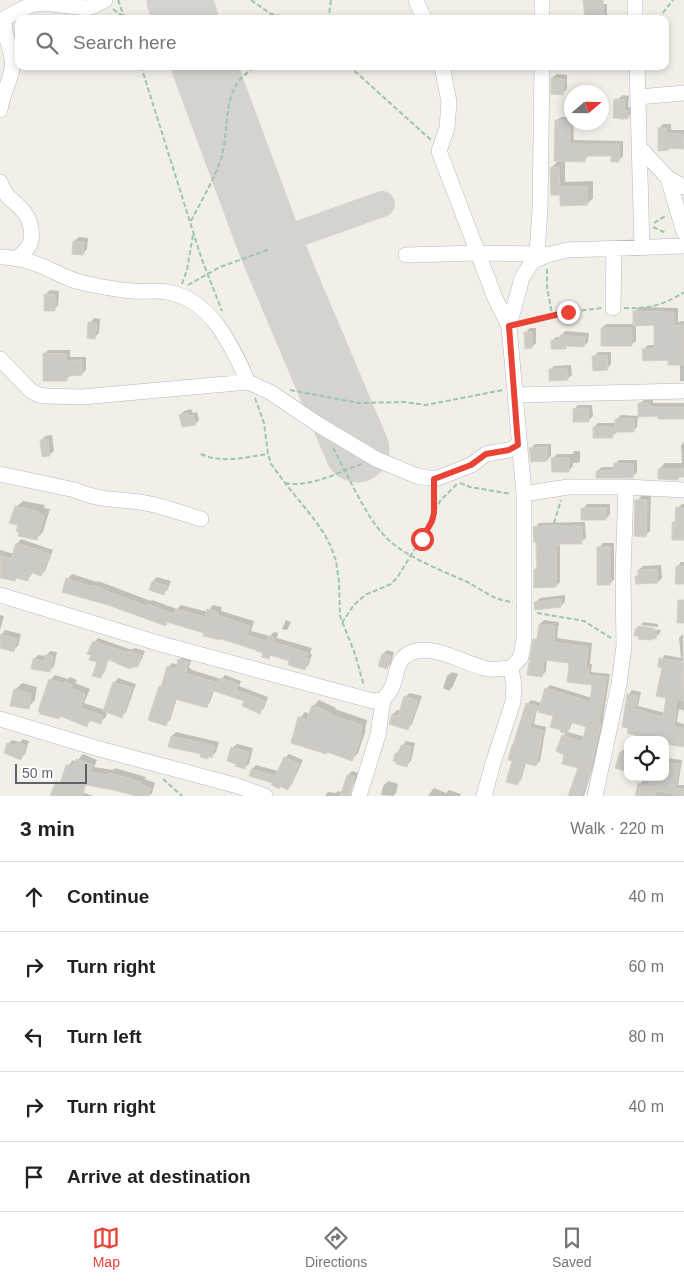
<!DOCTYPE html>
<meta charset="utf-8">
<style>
body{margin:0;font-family:Arial,sans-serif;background:#f6f6f6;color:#222}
.controls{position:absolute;right:15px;bottom:15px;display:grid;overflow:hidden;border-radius:10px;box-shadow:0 2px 8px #0003}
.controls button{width:45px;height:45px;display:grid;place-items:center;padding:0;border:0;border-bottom:1px solid #e0e0e0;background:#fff;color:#222;font:25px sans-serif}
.compass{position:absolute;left:564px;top:85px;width:45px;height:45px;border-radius:50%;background:#fff;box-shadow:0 2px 8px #0003;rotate:70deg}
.scale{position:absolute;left:15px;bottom:12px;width:72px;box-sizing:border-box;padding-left:5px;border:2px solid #5f6368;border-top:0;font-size:14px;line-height:18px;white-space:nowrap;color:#5f6368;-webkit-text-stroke:4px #fff;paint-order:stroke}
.stop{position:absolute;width:15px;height:15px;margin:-11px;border:4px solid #ea4335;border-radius:50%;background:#fff}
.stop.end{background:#ea4335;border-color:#fff;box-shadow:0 1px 5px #0008}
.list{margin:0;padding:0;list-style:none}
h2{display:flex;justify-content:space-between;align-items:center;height:65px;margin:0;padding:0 20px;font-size:21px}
h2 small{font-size:16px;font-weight:400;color:#767676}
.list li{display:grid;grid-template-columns:32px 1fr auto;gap:15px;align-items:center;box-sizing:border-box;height:70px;padding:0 20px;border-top:1px solid #e0e0e0}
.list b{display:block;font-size:19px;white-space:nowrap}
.list em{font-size:16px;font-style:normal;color:#767676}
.icon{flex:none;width:28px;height:28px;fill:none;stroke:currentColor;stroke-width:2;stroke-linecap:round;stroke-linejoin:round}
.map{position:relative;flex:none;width:684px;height:796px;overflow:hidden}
.search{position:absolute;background:#fff;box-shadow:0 2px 8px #0003;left:15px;right:15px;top:15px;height:55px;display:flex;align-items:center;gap:12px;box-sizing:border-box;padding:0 18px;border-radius:10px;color:#767676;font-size:19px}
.sheet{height:415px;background:#fff}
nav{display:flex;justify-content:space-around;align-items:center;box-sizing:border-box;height:70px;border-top:1px solid #e0e0e0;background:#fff;font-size:14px;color:#767676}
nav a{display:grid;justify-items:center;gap:2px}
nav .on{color:#ea4335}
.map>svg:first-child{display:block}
</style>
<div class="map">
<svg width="684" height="796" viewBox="0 0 684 796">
<rect width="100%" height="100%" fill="#f1efe8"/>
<path fill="#0003" fill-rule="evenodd" d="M 607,4 L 607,16 L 604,19 L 587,19 L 589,5 Z
M 557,74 L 567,75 L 567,89 L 562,94 L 552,78 Z
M 623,95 L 629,96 L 628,107 L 632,107 L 631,114 L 627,118 L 621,120 L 618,99 Z
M 561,117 L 572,117 L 572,122 L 573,122 L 574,140 L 623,141 L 623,156 L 619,160 L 612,155 L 589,155 L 585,160 L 565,160 L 565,182 L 593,181 L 593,198 L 587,204 L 561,194 L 551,168 L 559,160 L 556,121 Z
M 663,124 L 671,124 L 671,130 L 684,130 L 684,148 L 670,147 L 668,149 L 659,128 Z
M 79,237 L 88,238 L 87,249 L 83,254 L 74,241 Z
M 50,290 L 59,291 L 58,305 L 54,310 L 45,295 Z
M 639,307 L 678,308 L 678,322 L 684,321 L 684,381 L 680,381 L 680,364 L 669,358 L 643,350 L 648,345 L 655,345 L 655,324 L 636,325 L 636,341 L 631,345 L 602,328 L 606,324 L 634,324 L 634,312 Z
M 94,318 L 100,319 L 99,333 L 95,337 L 90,323 Z
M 530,328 L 536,328 L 536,343 L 532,347 L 526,332 Z
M 565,331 L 589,333 L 588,342 L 584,346 L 568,345 L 565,348 L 552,341 L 556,337 L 560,337 Z
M 48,350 L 70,350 L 70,357 L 86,357 L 86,370 L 82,374 L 71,374 L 66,380 L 44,354 Z
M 598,352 L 611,352 L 611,364 L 607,369 L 593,357 Z
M 571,365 L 572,375 L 567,379 L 550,370 L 554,366 Z
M 644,400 L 653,400 L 653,403 L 684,403 L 684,418 L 659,415 L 639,404 Z
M 578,405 L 592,405 L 593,416 L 588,421 L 574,409 Z
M 191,409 L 193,413 L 197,412 L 199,420 L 195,424 L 180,415 L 184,411 Z
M 621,415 L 638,416 L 637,427 L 633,431 L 617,432 L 612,436 L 594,427 L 598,423 L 616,423 L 617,419 Z
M 52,435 L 54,451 L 49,455 L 41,440 L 46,436 Z
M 684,442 L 684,476 L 681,476 L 678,479 L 659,469 L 665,463 L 682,463 L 681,445 Z
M 535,444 L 551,444 L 551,456 L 547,460 L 531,448 Z
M 574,451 L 580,451 L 580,461 L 578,463 L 573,463 L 573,466 L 569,470 L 552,459 L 557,454 L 573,454 Z
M 619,460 L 637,460 L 637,472 L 632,477 L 597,471 L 602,467 L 615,467 L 615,464 Z
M 641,496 L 651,496 L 650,531 L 645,536 L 637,501 Z
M 23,501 L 45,505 L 44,508 L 50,509 L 43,532 L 37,538 L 19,524 L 16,507 Z
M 587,504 L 610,504 L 610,514 L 606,519 L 583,509 Z
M 682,504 L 684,504 L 684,539 L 673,523 L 677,519 L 678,508 Z
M 585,522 L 586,538 L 581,542 L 560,544 L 560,582 L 556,586 L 535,570 L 538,566 L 535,528 L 539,523 Z
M 21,539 L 53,550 L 45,571 L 41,575 L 33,572 L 28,580 L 18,577 L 15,580 L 0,576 L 0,550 L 14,554 L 17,544 Z
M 603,543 L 614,543 L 614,579 L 610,584 L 599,548 Z
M 681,562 L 684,562 L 684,583 L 677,567 Z
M 661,565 L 662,578 L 658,582 L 637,577 L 639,574 L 639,570 L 643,566 Z
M 72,574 L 97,582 L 98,581 L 151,601 L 152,600 L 177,609 L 181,605 L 208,612 L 213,605 L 222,607 L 221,611 L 254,621 L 251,631 L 270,636 L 274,632 L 278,633 L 277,638 L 312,648 L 310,653 L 312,654 L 309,664 L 305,669 L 291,660 L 272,654 L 269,657 L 265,652 L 206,632 L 168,621 L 165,624 L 67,579 Z
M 157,577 L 171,581 L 168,589 L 164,593 L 153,581 Z
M 565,595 L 565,602 L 561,606 L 536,602 L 540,598 Z
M 0,615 L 4,616 L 0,630 Z
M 286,620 L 291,622 L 287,630 L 282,629 Z
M 544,620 L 559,622 L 557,638 L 592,643 L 590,664 L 592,664 L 591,672 L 610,674 L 603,718 L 605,719 L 595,761 L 584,796 L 570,796 L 579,767 L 566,755 L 563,736 L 566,733 L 554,715 L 537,710 L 534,724 L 546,727 L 540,761 L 536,765 L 526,763 L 521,780 L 517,784 L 527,704 L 531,700 L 542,703 L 546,689 L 550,685 L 592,698 L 594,684 L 571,662 L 547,659 L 546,671 L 542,676 L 535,640 L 539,635 L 540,624 ZM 573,722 L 588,726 L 585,737 L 568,732 Z
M 643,622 L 658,624 L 658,627 L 641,625 Z
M 638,627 L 660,630 L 661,628 L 660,633 L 656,637 L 640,635 L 636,629 Z
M 5,630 L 21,634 L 18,646 L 13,650 L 0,647 L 1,635 Z
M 683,634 L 684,711 L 679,709 L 677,722 L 684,724 L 684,747 L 665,740 L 628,732 L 629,694 L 632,690 L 641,692 L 638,706 L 665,713 L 668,697 L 661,659 L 665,655 L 681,658 L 679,638 Z
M 98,638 L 129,649 L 133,649 L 135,648 L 145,651 L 141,661 L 137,665 L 109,658 L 104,673 L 100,677 L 94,642 Z
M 387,650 L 394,652 L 391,663 L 387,668 L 380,665 L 383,654 Z
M 50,651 L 57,652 L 54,666 L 50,671 L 34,659 L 38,655 L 46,656 Z
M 183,656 L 192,658 L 189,667 L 192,670 L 221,679 L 225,675 L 241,681 L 239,686 L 268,697 L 264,708 L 260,712 L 246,701 L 214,690 L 210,702 L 207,706 L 177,698 L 170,720 L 166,724 L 150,719 L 168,667 L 172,663 L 178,665 L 179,660 Z
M 452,672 L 458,674 L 453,686 L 449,691 L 443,688 L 447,676 Z
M 55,675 L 68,679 L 70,677 L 77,680 L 75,683 L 90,689 L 84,703 L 105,710 L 114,683 L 118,678 L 136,684 L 126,712 L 121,717 L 107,712 L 106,717 L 100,722 L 92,720 L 86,725 L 61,715 L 59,718 L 50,680 Z
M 22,683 L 37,687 L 35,700 L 28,707 L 15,690 Z
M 410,693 L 422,696 L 412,724 L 407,728 L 393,714 L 397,710 L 401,711 L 405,697 Z
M 319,700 L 336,708 L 335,709 L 367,720 L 365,730 L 366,730 L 358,753 L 352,759 L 300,718 L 305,712 L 311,714 L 313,706 Z
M 176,732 L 219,742 L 216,752 L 212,756 L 209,755 L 207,757 L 172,736 Z
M 23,739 L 29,741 L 25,754 L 21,758 L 8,744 L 12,740 L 20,742 Z
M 406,741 L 415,743 L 411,761 L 407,765 L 396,754 Z
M 237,744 L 253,748 L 249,764 L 244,768 L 232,748 Z
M 626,748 L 628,749 L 628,770 L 617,767 L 621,752 Z
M 83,754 L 97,760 L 94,767 L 113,770 L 115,768 L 146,777 L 145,779 L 155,783 L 152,793 L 149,796 L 140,796 L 68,766 L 73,760 L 76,762 Z
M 289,754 L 303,760 L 292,784 L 288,789 L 273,782 L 250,776 L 252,769 L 256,765 L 278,771 L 285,758 Z
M 665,758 L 682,760 L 678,785 L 684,785 L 684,796 L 636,796 L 640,784 L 643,780 L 651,782 L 665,777 Z
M 352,771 L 359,773 L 355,783 L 351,787 L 348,775 Z
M 388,781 L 398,784 L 396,793 L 393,796 L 381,795 L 383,786 Z
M 59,783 L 93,796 L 53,796 Z
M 434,788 L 446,793 L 449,790 L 461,794 L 460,796 L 428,796 Z
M 338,791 L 345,793 L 344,796 L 325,796 L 328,792 L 336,793 Z"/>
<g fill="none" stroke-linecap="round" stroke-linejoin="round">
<path stroke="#d4d3d0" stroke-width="26" d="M 270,244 L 382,204"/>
<path stroke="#d4d3d0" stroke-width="65" d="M 179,0 L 186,19
M 204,66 L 270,244 L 357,450"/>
</g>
<path fill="#cccac5" stroke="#d6d1c6" d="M 583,0 L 603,0 L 604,19 L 585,19 Z
M 551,78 L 564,79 L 563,95 L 551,94 Z
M 614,99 L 625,100 L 624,110 L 628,111 L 628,119 L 613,118 Z
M 555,120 L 570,120 L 570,144 L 619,144 L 619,162 L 611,162 L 611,156 L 585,156 L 585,162 L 554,161 Z
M 658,128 L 667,128 L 667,133 L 683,134 L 684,149 L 669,148 L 669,150 L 658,151 Z
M 559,167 L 560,187 L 587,187 L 587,205 L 560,206 L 560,195 L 551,195 L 550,168 Z
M 73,241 L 84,242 L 83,255 L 72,254 Z
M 44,294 L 55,295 L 55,311 L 44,311 Z
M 633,311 L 674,312 L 674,326 L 684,325 L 684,365 L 668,365 L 668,360 L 643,361 L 642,349 L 654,349 L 654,325 L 633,326 Z
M 88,322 L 97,323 L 95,339 L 87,338 Z
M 601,328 L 632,328 L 632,346 L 601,346 Z
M 524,332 L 532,332 L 532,348 L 525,349 Z
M 560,335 L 585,337 L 584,347 L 566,346 L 566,349 L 551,349 L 551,340 L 558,341 Z
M 43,353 L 66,354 L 66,361 L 82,360 L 82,375 L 67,376 L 67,381 L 43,381 Z
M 607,355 L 608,370 L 593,371 L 592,356 Z
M 549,369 L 567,369 L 568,380 L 549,381 Z
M 638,403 L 649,403 L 649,407 L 684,407 L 684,419 L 658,419 L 658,416 L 638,417 Z
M 588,408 L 589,422 L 573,422 L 573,409 Z
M 187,413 L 188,416 L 193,415 L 196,425 L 182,427 L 179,415 Z
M 615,419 L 634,419 L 634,432 L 615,432 Z
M 593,427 L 613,427 L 613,438 L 593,438 Z
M 48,439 L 50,456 L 42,457 L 40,440 Z
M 547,447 L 547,461 L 531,462 L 529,448 Z
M 551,458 L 569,458 L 569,472 L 552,472 Z
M 614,463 L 633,464 L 633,478 L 596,478 L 596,471 L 613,470 Z
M 658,469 L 684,469 L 684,477 L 678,477 L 678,480 L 658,479 Z
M 635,500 L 647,500 L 646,537 L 634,536 Z
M 15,506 L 39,512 L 38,514 L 44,516 L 37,540 L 18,536 L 19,532 L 16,531 L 18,525 L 9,523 Z
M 676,507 L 684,508 L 684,540 L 672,540 L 672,522 L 675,522 Z
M 581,508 L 606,508 L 606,520 L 581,520 Z
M 552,525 L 571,527 L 571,526 L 582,526 L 582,544 L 559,544 L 559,546 L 556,546 L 556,587 L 534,588 L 534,569 L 537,569 L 536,542 L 534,542 L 533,527 Z
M 16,543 L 50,554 L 41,576 L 30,572 L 28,581 L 16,578 L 15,581 L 0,578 L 0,555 L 11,559 Z
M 597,547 L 610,547 L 610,585 L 597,585 Z
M 676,566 L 684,566 L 684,584 L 675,584 Z
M 657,569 L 658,583 L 636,584 L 635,576 L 638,576 L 638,570 Z
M 66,578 L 92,587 L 92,585 L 146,606 L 147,604 L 174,614 L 176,609 L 205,617 L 207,609 L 218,612 L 217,615 L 250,626 L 247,635 L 267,641 L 268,636 L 274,637 L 273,642 L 308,653 L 306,658 L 309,658 L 305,670 L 288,665 L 289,661 L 270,655 L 269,659 L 262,657 L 263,653 L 256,651 L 256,650 L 221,639 L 221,640 L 203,636 L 204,633 L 167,622 L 166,626 L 108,605 L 62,592 Z
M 152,581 L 167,586 L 164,595 L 149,590 Z
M 561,599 L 561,607 L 535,610 L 534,602 Z
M 678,600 L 684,600 L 684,623 L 677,623 Z
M 539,624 L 555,626 L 554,642 L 588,647 L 586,668 L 589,668 L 588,675 L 607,677 L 599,722 L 601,723 L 588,781 L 581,796 L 568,796 L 578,768 L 562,764 L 564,755 L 556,751 L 562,735 L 582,742 L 586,727 L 570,722 L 567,734 L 560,732 L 561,730 L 550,727 L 553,716 L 538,712 L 545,688 L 590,702 L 592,685 L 567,682 L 569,663 L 544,660 L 542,677 L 527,675 L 533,639 L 537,639 Z
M 638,626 L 654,628 L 654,631 L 657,631 L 656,639 L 653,638 L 652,640 L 638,639 L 639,636 L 634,636 L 635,629 L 638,629 Z
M 0,634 L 17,639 L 14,652 L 0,648 Z
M 93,641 L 125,652 L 129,653 L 129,651 L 141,655 L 138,667 L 135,666 L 134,668 L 131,667 L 130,669 L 107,659 L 101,678 L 92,676 L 97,662 L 89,660 L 91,655 L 87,654 Z
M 382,654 L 391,656 L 387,669 L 378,666 Z
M 45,655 L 53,656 L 50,672 L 31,669 L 33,659 L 44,661 Z
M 659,658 L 684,662 L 682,693 L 684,693 L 684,701 L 677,699 L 674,726 L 684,729 L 684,747 L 665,744 L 665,740 L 651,740 L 627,733 L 628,728 L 622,727 L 627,694 L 638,696 L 635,709 L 663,717 L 666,698 L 656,696 L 662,668 L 658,667 Z
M 178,659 L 188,662 L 186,672 L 188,674 L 218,683 L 220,678 L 238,684 L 236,690 L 265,701 L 260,714 L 242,706 L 244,701 L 211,690 L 207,708 L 175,699 L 166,726 L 148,720 L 159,686 L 161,687 L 167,666 L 176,669 Z
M 49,679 L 63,684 L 64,682 L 73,685 L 71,688 L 85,694 L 80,708 L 103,716 L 101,724 L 89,720 L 87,727 L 60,716 L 59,719 L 40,714 L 40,712 L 38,711 Z
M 113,682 L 132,688 L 122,718 L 103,711 Z
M 14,689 L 31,694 L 29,709 L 10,706 Z
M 404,696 L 418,701 L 408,730 L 389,724 L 392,714 L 398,716 Z
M 526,703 L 537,706 L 530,727 L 543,731 L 536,766 L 524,763 L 518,785 L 506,782 L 512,761 L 508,760 L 512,745 L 513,745 Z
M 312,705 L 331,713 L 330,715 L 362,725 L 360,736 L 361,736 L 352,761 L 327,752 L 326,754 L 291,743 L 298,717 L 307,720 Z
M 171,736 L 215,746 L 212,758 L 208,756 L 208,759 L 200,757 L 201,754 L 168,747 Z
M 7,743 L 17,746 L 17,743 L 25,745 L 21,760 L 4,753 Z
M 401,745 L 411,747 L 407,767 L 396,764 L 396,762 L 393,761 L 395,753 L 399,754 Z
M 231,747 L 249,752 L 245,769 L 235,766 L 236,764 L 227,761 Z
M 620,752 L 628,754 L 628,772 L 615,768 Z
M 284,757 L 299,764 L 288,790 L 280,786 L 279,789 L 271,785 L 272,783 L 249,776 L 251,769 L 275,776 Z
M 76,759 L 92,765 L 90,772 L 109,775 L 109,773 L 141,782 L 140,785 L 150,788 L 148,796 L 136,796 L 118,791 L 86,785 L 82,796 L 50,796 L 56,781 L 60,783 L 66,765 L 72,767 Z
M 665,762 L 679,764 L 675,788 L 684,789 L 684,796 L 674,796 L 674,794 L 656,791 L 655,796 L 635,796 L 638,783 L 649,786 L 650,777 L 665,777 Z
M 347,775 L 355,777 L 350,796 L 340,796 Z"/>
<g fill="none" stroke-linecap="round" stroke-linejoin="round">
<g stroke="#b5b8bc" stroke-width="16">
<path id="minor" d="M 416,0 L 424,19
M 542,0 L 542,19
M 635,0 L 635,19
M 442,66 L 449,102 L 447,128 L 439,151 L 495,298 L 509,326
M 637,66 L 642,248
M 638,97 L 684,93
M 0,110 C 2,95 10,82 12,68 C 15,51 1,35 5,18 L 28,6 L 42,3 L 87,8 L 94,6 L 105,0
M 639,147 L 668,178 L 684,187
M 668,178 L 684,232
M 0,182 C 6,199 14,200 24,212 C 31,221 34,236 29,246 C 26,251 21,254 18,258
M 537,253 L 540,210 L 542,66
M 406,255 L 478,253 L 545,254
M 0,257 C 20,257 37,263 55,272 C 63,276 71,280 80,282 C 97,286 115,290 133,291 C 144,292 156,290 167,292 C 211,299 232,346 248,382
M 613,308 L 614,249
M 0,359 L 31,391 L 39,395 L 46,396 L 82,397 L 248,382 L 270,392 L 319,425 L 376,459 L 417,476 L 428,478 L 438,478 L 471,465 L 486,454 L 509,450 L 518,445
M 516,395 L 684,391
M 0,474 L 75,490 C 96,500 117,499 140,502 C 160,505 181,513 201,519
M 524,494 L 568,487 L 626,487 L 684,490
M 0,595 L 161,644 L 373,701 L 383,700 C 386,696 390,692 392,687 C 397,677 395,667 403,658 C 424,637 463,664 488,669 C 495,670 504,668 511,668 L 521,657 L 524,639 L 524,494 L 509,326 L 522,278 L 532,262 L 547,255 L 567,250 L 684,246
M 0,719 L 96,748 L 238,786 L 265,796
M 359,796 L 378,735 L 383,700
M 484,796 L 493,763 L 513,702 L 514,686 L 511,668
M 595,796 L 619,684 L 624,646 L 623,575 L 626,487"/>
</g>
<path stroke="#9cc7a9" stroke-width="2" stroke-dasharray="5 2.5" stroke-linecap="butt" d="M 118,0 L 125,19
M 251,0 L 271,14 L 295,19
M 113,9 L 124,17 L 135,19
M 273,15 L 278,19
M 326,19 L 329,15 L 331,0
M 658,19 L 673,0
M 141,66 L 201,257 L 222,311
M 349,66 L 431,140
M 191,221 C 201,201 214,180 221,159 C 229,134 223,102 239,81 C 243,75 250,71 256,66
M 654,223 L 667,215
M 653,227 L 666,233
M 547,269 L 547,287 L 552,314
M 182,284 L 187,270 L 193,235
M 188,285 L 220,267 L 270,249
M 624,308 C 647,309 665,305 684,292
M 523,323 L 568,312 L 602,308
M 290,390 L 359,403 L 404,402 L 426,405 L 503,390
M 255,398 L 264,423 L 268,454 L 271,464 L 285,483 L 314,519 L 325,535 L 331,547 L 336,561 L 339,582 L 340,616 L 355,654 L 364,686
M 333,448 C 349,476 367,522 391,542 C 409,558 443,571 465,581 C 484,590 491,600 513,602
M 201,454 C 222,464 246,457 268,454
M 285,483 C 311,488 338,472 362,464
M 460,483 L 470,487 L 511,494
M 435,511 L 440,501 L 457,484
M 554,523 L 561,500
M 537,613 L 584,621 L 611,638
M 342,623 L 353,606 L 365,595 L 391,584 L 397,578 L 432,521 L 435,513 L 433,490
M 163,779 L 182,796"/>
<use href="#minor" stroke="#fff" stroke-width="15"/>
</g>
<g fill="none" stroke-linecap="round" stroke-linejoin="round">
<path stroke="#ea4335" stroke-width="6" d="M 422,539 L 432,521 L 434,513 L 434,479 L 471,465 L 486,454 L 509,450 L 518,445 L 509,326 L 568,312"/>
</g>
</svg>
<div class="controls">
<button><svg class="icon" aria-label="locate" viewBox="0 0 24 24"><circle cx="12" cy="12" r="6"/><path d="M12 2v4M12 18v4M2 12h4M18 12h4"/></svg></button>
</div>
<svg class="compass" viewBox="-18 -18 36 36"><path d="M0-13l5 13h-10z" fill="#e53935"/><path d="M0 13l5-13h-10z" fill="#767676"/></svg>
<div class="scale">50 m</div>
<div class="stop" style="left:422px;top:539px"></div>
<div class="stop end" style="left:568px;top:312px"></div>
<div class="search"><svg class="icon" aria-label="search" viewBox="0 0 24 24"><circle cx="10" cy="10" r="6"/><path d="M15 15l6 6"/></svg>Search here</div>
</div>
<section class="sheet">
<h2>3 min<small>Walk · 220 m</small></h2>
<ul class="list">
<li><svg class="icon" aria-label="ahead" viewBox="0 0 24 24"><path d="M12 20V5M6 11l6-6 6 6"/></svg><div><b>Continue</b></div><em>40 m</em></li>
<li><svg class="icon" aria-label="right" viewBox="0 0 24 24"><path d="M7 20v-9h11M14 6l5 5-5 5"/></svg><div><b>Turn right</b></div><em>60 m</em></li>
<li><svg class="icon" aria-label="left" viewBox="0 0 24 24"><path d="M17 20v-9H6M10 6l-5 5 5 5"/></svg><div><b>Turn left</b></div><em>80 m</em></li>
<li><svg class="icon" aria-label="right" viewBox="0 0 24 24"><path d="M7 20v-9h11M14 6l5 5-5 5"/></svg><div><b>Turn right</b></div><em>40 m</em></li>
<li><svg class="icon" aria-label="arrive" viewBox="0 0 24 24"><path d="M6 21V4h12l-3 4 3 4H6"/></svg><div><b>Arrive at destination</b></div></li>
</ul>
</section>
<nav>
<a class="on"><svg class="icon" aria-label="map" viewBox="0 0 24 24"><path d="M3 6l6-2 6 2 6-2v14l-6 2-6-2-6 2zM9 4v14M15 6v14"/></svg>Map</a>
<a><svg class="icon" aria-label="directions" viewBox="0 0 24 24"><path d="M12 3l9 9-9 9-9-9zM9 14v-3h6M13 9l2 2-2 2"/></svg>Directions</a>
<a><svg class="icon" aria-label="saved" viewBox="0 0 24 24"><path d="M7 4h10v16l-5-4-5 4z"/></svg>Saved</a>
</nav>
